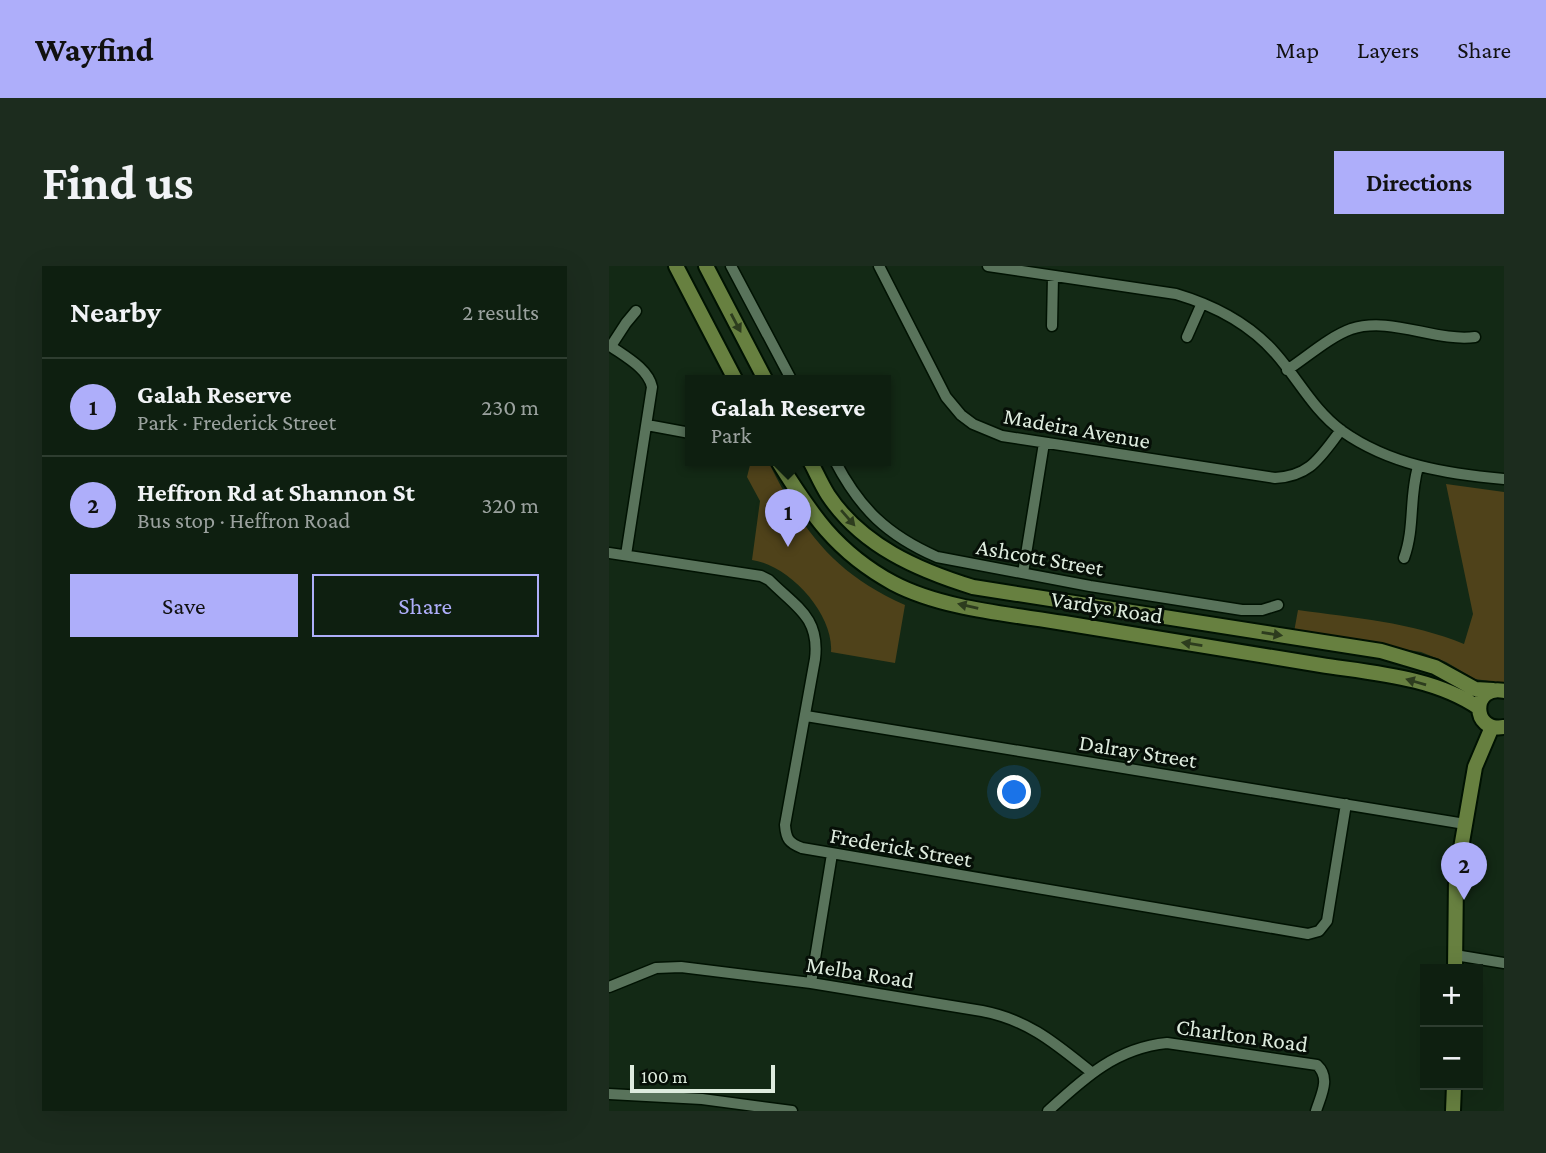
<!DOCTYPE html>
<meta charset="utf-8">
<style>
body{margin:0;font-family:"Crimson Pro",serif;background:#1c2c1e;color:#f1f3f6}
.controls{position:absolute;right:21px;bottom:21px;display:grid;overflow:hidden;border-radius:0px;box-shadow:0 7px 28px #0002}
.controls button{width:63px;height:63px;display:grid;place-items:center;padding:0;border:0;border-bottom:2px solid #2e3d30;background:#0e1f10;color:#f1f3f6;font:35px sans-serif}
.scale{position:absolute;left:21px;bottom:18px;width:145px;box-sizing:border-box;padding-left:7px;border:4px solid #deecde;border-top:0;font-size:19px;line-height:24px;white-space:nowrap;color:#deecde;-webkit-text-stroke:5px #060f07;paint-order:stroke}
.you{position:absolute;left:406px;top:527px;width:24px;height:24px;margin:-18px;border:5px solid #fff;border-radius:50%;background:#1a73e8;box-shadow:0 0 0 10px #1a73e833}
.badge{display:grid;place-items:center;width:46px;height:46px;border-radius:50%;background:#aeaefa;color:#111;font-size:23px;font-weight:700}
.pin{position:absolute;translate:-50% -58px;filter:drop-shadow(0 2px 4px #0008)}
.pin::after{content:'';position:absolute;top:37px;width:24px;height:21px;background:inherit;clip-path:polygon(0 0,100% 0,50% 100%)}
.popup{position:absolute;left:76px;top:109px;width:206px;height:91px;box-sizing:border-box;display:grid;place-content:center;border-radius:0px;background:#0e1f10;filter:drop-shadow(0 2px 5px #0005);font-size:23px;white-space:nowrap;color:#9ba29f}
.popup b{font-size:26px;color:#f1f3f6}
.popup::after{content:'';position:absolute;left:50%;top:100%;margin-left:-14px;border:14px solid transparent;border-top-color:#0e1f10}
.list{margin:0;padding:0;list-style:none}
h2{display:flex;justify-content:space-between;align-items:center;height:91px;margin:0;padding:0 28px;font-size:30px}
h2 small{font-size:23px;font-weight:400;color:#9ba29f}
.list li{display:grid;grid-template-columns:46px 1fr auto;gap:21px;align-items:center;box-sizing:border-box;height:98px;padding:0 28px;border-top:2px solid #2e3d30}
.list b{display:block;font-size:26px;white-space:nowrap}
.list p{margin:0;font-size:23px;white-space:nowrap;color:#9ba29f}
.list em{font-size:23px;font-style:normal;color:#9ba29f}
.actions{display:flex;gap:14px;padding:21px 28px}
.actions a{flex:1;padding:16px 0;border:2px solid #aeaefa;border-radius:0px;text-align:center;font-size:24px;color:#aeaefa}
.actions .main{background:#aeaefa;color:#111}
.map{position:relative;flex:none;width:895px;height:845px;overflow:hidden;border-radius:0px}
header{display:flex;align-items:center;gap:42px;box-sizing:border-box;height:98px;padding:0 35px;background:#aeaefa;color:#111}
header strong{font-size:33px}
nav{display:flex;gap:38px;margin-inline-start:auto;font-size:24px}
.intro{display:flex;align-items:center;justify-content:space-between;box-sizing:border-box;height:168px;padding:0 42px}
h1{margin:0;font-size:49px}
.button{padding:18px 32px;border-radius:0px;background:#aeaefa;color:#111;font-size:24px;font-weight:700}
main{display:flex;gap:42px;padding:0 42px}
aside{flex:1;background:#0e1f10;border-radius:0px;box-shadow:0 7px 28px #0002}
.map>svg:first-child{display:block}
</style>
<header>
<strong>Wayfind</strong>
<nav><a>Map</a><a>Layers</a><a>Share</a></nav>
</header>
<div class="intro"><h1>Find us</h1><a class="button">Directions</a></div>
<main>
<aside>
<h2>Nearby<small>2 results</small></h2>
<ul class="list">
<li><span class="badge">1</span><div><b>Galah Reserve</b><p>Park · Frederick Street</p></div><em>230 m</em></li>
<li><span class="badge">2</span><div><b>Heffron Rd at Shannon St</b><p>Bus stop · Heffron Road</p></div><em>320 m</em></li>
</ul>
<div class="actions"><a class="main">Save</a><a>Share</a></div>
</aside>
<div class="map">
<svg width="895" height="845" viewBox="0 0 895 845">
<rect width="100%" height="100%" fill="#132915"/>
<path fill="#4f421a" d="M 142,195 L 159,195 C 193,264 224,307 296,339 L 286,397 L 222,386 C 225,348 180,299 143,294 L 151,235 L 138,211 Z
M 837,218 L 895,226 L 895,417 L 866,413 L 837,396 L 812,386 L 685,366 L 689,344 C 745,352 802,356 855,378 L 864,348 Z"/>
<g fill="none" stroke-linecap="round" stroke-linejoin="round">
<g stroke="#001202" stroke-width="13">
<path id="street" d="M 122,0 L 183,115
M 270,0 L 337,131 L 352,149 L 364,158 L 393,170 L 666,212 C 702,210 711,191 732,164
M 379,0 L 567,28 C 604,39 641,58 667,88 C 689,113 705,145 733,165 C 781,199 838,208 895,213
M 443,60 L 444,10
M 578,71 L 593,37
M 0,79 C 15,90 39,102 43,121 L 17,289
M 2,80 L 17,57 L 27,45
M 678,104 C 698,91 720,71 742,63 C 782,50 826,76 866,71
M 38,159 L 81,167
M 226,195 C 251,243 278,269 328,291 L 481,320 L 633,344 L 653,344 L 669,339
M 0,287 L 152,310 L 160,314 C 187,341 211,351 206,393 L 176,559 C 177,573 180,577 193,582 L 699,668 L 710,665 L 718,655 L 737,538
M 795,292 C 806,262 800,231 809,201
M 414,307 L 435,177
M 197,450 L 856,558
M 846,689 L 895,697
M 202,717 L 223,588
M 0,721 L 47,702 L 72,701 L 202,717 L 373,745 C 420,754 447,778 482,806
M 0,828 L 93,833 L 183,845
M 439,845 C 475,812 507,782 558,777 L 708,799 C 722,812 712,829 707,845"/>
</g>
<g stroke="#001202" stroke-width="18">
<path id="secondary" d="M 67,0 L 127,115
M 97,0 L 157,115
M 169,195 C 202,248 227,286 284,317 C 333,343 401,348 455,357 C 540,371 626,385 712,399 C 764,407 825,411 870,442
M 201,195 C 207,206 212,218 219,229 C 253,280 309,304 364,321 L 772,385 L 826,401 L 866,423 L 884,424
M 895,425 C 862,418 862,467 895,461
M 846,703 L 847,611 L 866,501 L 883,461
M 844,845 L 845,819"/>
</g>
<use href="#street" stroke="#59735b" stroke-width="10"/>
<use href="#secondary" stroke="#678040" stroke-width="14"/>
</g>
<defs><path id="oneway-solid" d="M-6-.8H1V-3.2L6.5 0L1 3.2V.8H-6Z" transform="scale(1.75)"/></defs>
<g fill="#2d3c1e">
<use href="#oneway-solid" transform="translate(127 57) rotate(62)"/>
<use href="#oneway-solid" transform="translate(239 252) rotate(49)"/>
<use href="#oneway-solid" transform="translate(359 340) rotate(-167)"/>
<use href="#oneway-solid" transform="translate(663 368) rotate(9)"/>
<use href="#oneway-solid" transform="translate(583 378) rotate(-171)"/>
<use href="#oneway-solid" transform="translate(807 416) rotate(-164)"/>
</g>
<g text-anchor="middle" stroke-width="6" stroke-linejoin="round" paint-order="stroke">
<g font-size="23" fill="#deecde" stroke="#060f07">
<text transform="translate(468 162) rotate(10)" y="8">Madeira Avenue</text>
<text transform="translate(431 291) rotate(10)" y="8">Ashcott Street</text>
<text transform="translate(498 341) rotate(9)" y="8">Vardys Road</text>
<text transform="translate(529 485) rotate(9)" y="8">Dalray Street</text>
<text transform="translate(292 581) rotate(10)" y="8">Frederick Street</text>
<text transform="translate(251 706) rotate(9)" y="8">Melba Road</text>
<text transform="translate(633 769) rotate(8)" y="8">Charlton Road</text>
</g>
</g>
</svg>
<div class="controls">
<button>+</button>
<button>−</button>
</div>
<div class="scale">100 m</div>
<div class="you"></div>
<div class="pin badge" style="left:179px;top:281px">1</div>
<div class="popup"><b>Galah Reserve</b>Park</div>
<div class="pin badge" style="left:855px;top:634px">2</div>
</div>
</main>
